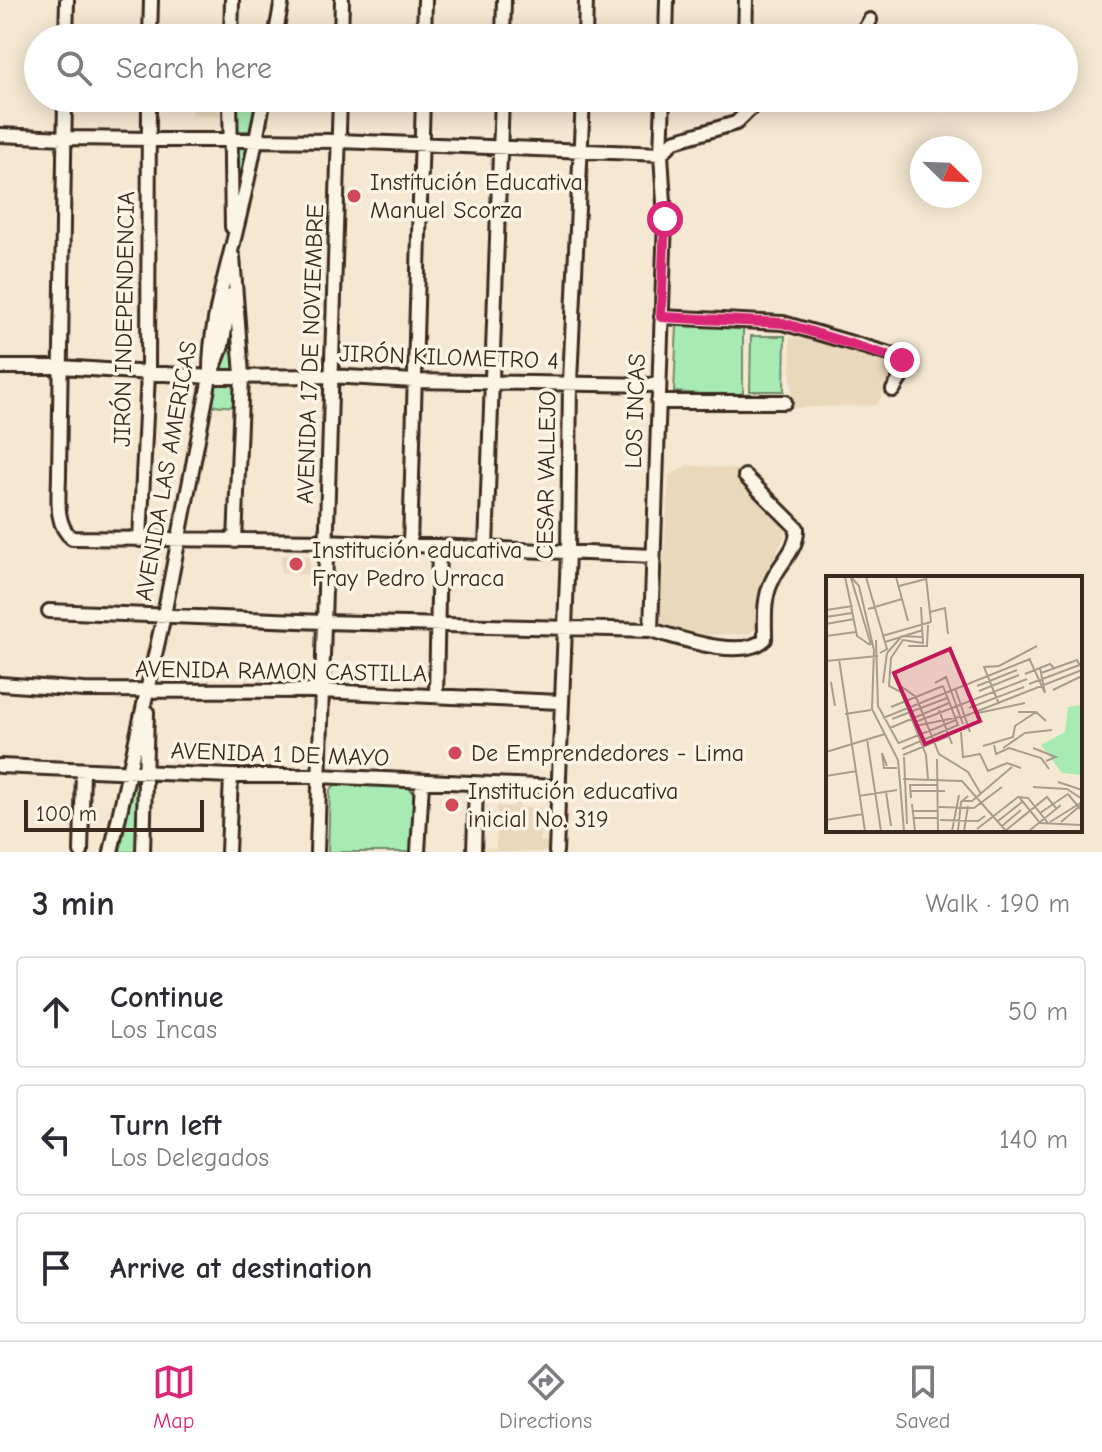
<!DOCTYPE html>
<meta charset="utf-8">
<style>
body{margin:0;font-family:"Comic Neue",sans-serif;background:#f7f7f7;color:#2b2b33}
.compass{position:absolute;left:910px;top:136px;width:72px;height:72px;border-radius:50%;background:#fff;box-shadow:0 4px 20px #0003;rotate:113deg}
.scale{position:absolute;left:24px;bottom:20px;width:180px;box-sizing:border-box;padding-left:8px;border:4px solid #3b2a1e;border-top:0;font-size:22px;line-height:28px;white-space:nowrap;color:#3b2a1e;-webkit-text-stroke:6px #fcf5e5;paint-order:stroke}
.stop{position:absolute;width:24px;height:24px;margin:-18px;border:6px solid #db2777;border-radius:50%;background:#fff}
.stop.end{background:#db2777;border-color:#fff;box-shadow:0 2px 8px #0008}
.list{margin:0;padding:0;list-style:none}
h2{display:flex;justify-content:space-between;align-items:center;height:104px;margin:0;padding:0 32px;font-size:34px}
h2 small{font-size:26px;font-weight:400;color:#7c7c81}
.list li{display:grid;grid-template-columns:52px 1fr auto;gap:24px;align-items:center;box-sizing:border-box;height:112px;margin:0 16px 16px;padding:0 16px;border:2px solid #e1e1e2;border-radius:8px}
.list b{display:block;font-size:30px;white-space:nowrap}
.list p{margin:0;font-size:26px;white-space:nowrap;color:#7c7c81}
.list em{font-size:26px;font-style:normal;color:#7c7c81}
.icon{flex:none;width:44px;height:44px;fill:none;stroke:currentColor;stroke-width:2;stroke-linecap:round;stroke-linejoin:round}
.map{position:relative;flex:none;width:1102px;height:852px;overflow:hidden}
.search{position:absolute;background:#fff;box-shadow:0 4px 20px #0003;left:24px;right:24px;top:24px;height:88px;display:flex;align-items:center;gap:20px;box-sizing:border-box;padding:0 28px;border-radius:44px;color:#7c7c81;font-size:30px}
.sheet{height:488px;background:#fff}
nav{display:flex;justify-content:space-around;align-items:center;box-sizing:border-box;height:112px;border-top:2px solid #e1e1e2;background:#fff;font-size:22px;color:#7c7c81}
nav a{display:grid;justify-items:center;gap:4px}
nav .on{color:#db2777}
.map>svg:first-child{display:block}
</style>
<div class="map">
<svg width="1102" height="852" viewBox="0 0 1102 852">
<rect width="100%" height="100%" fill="#f4e8d2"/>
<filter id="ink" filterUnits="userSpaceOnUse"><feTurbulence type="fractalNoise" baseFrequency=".0125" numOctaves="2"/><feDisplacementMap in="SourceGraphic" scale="16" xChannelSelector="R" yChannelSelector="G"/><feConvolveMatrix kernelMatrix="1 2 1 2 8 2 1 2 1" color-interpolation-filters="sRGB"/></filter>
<g filter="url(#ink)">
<path fill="#ead8bc" d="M 192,102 L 223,102 L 223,115 L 191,115 Z
M 790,338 L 827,339 L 897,361 L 877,405 L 792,408 Z
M 688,465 L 736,469 L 743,481 L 788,521 L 785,534 L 759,591 L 756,628 L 749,634 L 700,635 L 664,628 L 660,620 L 669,476 Z
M 281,555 L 310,556 L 310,574 L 281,573 Z
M 514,792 L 521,792 L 520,807 L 541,808 L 540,841 L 551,842 L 551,852 L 481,852 L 482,848 L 496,849 L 497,806 L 513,807 Z"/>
<path fill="#a7eab4" stroke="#718a69" stroke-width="2" d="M 233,98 L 258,98 L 251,131 L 233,131 Z
M 232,143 L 249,144 L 237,189 Z
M 681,320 L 743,324 L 743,397 L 674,392 L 677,324 Z
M 231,331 L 236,371 L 217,371 Z
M 751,336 L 785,336 L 784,391 L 750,391 Z
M 216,378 L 235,379 L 236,407 L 213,405 Z
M 135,774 L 144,774 L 141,852 L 120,852 Z
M 336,784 L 408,787 L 418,798 L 416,852 L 328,852 L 330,790 Z"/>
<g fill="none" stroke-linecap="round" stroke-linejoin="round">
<g stroke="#3b2a1e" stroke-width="18">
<path id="minor" d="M 66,38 L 67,0
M 150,38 L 151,0
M 231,38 L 232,0
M 275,38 L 282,0
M 341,38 L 342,0
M 424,38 L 425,0
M 503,38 L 504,0
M 585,38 L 586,0
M 666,38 L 667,0
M 745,38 L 746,0
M 860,38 L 870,20
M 65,98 L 59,474 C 59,495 54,525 72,538 L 326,541 L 653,556
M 230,98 L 232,227
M 0,135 L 64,138 L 339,141 L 661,154 L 674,141 L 736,123 L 761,98
M 233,257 L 242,375 L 235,541
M 661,317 L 783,323 L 900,357 L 902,360 L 901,377 L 893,390
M 0,367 L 61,367 L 210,377 L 331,376 L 414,381 L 658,385
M 213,370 L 222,346 L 231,295
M 658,402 L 785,402
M 140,540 L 148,373 L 149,98
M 410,545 L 423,98
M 486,548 L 502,98
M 49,611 L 323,622 L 651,630 C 679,638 742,661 765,639 C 765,619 763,599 772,581 C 780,562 798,550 797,528 L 745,476
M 651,630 L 665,219 L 661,154 L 663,98
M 0,684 L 84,690 L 321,691 L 560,702
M 436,696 L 439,546
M 0,766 L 231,776 L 319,776 L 558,787
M 81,852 L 83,770
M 111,852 L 164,615 L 210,377 C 209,330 222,288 233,243 C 245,195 255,147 264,98
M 143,852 L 147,712
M 228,852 L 231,776
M 317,852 L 340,98
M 418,852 L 422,782
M 474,852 L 476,784
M 556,852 L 568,552 L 570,382 L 583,98"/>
</g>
<use href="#minor" stroke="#fcf5e5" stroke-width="12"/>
</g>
</g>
<g fill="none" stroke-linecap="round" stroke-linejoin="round" filter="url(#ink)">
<path stroke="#db2777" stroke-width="10" d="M 665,219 L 661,317 L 783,323 L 902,360"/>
</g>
<g fill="#d1495b" stroke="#fcf5e5" stroke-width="3">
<circle cx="354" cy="196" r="8"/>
<circle cx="296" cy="564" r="8"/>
<circle cx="455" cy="753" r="8"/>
<circle cx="452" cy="805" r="8"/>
</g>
<g text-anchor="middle" stroke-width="7" stroke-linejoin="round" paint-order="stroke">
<g font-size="24" fill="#3b2a1e" stroke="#fcf5e5" text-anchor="start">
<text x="370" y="190">Institución Educativa<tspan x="370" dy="28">Manuel Scorza</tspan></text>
<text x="312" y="558">Institución educativa<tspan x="312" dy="28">Fray Pedro Urraca</tspan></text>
<text x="471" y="761">De Emprendedores - Lima</text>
<text x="468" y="799">Institución educativa<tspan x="468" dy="28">inicial No. 319</tspan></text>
</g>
<g font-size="24" fill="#3b2a1e" stroke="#fcf5e5">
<text transform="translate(124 319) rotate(-89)" y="8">JIRÓN INDEPENDENCIA</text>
<text transform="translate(310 354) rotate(-88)" y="8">AVENIDA 17 DE NOVIEMBRE</text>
<text transform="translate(449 357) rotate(2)" y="8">JIRÓN KILOMETRO 4</text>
<text transform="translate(635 411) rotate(-88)" y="8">LOS INCAS</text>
<text transform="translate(166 471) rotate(-80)" y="8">AVENIDA LAS AMERICAS</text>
<text transform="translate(546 475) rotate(-89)" y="8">CESAR VALLEJO</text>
<text transform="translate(281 671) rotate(1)" y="8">AVENIDA RAMON CASTILLA</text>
<text transform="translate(280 754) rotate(2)" y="8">AVENIDA 1 DE MAYO</text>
</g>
</g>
<g transform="translate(826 576)">
<rect width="256" height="256" fill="#f4e8d2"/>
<path d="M 256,129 L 256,199 L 236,197 L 215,169 L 239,156 L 242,131 Z" fill="#a7eab4"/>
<path fill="none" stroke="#aa9c8a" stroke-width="2" d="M 19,1 L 25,29M 25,1 L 33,10 L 48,74 L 46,133 L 72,184 L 78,255M 40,1 L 61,73 L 54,77M 70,1 L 82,45M 100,1 L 105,46M 25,2 L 45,69M 73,10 L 100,3M 25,30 L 31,60 L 44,69M 42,33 L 76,23M 0,34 L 27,30M 104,36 L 119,32 L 122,58M 0,41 L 26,37M 0,48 L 28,43M 0,60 L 30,56M 56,60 L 105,46M 50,64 L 52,130 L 73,168M 59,66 L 97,54M 82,70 L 101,70 L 102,49M 61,77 L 76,60 L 96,61M 203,82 L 219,117 L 214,92M 13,83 L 39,255M 0,85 L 52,80M 215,97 L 251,84 L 254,90M 199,98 L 224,88 L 229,93M 5,106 L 9,130M 57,107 L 61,77M 109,107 L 120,101 L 137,148M 203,108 L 256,88M 151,110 L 191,94M 76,111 L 90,121 L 113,178 L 142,196 L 155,218M 129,112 L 144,156M 227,114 L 256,100M 153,115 L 193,99M 75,116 L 63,110 L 65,82 L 77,64 L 97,67 L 95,31M 75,116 L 100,179 L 102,203M 173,128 L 158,91 L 173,90 L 211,70M 65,131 L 117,110M 143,132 L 198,111M 113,134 L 126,168M 192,136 L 210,136 L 220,145M 152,137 L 199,127M 19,138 L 45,134M 139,140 L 256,94M 57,142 L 204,83M 66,143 L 121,122M 87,147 L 201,103M 89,150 L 143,139M 64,152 L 123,127M 135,156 L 137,181 L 154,178 L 162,195 L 181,187 L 195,192M 41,163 L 55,255M 73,167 L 130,144M 168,169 L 170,178 L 183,172 L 215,182 L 223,193M 157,170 L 187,161 L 189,150 L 210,136M 177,172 L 199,157 L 226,154M 207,172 L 230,181 L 220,185M 76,173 L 132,149 L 117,110M 0,176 L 59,158M 77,179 L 123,160M 78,181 L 81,248M 111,183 L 112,255M 61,190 L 56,177 L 58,192 L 71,192M 0,200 L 31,195M 77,203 L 136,205 L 180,255M 232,206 L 256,214M 207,211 L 241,213 L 256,223M 85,215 L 119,215M 60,216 L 65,250M 33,220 L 71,214M 193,221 L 214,247 L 256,249M 85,222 L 84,209 L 112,209M 136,225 L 146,225 L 186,191M 86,228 L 89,255M 113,231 L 148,232 L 176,211M 87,235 L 112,235M 214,237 L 242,218 L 256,235M 87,242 L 112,242M 0,244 L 37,238M 114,244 L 152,245 L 159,240M 172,245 L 196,226M 224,246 L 256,226M 235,246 L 255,229M 176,250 L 195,234M 151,253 L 192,221 L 202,222 L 222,247M 81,255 L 109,255M 126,255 L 133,219M 132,255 L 135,226 L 142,220M 138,255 L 142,230M 179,255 L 221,221 L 230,232M 203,255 L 235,229"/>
<path fill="#c2185b" fill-opacity="0.15" stroke="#c2185b" stroke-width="4" d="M 124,73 L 154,145 L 99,168 L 68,97 Z"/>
<rect width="256" height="256" fill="none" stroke="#3b2a1e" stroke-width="4"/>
</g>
</svg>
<svg class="compass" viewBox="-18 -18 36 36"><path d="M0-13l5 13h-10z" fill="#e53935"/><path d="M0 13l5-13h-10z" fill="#7c7c81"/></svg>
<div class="scale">100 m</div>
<div class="stop" style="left:665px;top:219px"></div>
<div class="stop end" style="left:902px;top:360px"></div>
<div class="search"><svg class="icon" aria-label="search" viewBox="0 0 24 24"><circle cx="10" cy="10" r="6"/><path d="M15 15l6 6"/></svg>Search here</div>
</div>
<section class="sheet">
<h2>3 min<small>Walk · 190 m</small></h2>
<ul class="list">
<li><svg class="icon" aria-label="ahead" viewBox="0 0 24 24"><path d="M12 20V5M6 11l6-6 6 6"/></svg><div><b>Continue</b><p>Los Incas</p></div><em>50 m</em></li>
<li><svg class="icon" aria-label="left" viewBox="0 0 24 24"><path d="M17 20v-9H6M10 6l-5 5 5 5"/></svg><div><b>Turn left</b><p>Los Delegados</p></div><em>140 m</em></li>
<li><svg class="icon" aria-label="arrive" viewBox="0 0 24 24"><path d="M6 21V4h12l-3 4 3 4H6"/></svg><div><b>Arrive at destination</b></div></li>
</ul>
</section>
<nav>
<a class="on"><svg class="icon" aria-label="map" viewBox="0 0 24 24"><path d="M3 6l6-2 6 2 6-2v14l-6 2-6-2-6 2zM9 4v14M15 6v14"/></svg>Map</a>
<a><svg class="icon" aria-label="directions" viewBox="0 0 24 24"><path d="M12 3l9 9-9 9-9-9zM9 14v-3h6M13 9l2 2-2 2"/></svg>Directions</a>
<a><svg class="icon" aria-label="saved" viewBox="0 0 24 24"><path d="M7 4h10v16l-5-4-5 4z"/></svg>Saved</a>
</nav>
